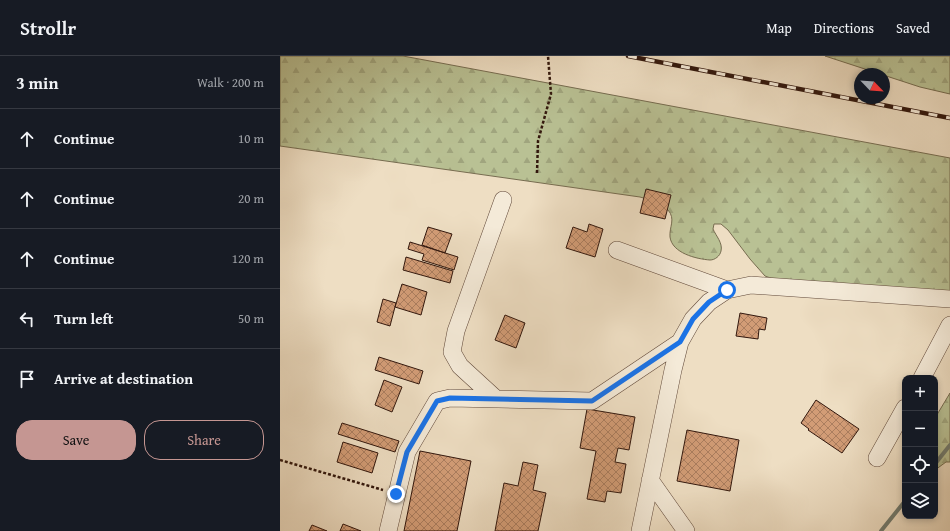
<!DOCTYPE html>
<meta charset="utf-8">
<style>
body{margin:0;font-family:"Gentium Book Plus",serif;background:#242831;color:#f1f3f6}
.controls{position:absolute;right:12px;bottom:12px;display:grid;overflow:hidden;border-radius:8px;box-shadow:0 2px 6px #0003}
.controls button{width:36px;height:36px;display:grid;place-items:center;padding:0;border:0;border-bottom:1px solid #363941;background:#171b24;color:#f1f3f6;font:20px sans-serif}
.compass{position:absolute;left:574px;top:12px;width:36px;height:36px;border-radius:50%;background:#171b24;box-shadow:0 2px 6px #0003;rotate:115deg}
.stop{position:absolute;width:12px;height:12px;margin:-9px;border:3px solid #1a73e8;border-radius:50%;background:#fff}
.stop.end{background:#1a73e8;border-color:#fff;box-shadow:0 1px 4px #0008}
.list{margin:0;padding:0;list-style:none}
h2{display:flex;justify-content:space-between;align-items:center;height:52px;margin:0;padding:0 16px;font-size:17px}
h2 small{font-size:13px;font-weight:400;color:#9ea1a6}
.list li{display:grid;grid-template-columns:26px 1fr auto;gap:12px;align-items:center;box-sizing:border-box;height:60px;padding:0 16px;border-top:1px solid #363941}
.list b{display:block;font-size:15px;white-space:nowrap}
.list em{font-size:13px;font-style:normal;color:#9ea1a6}
.actions{display:flex;gap:8px;padding:12px 16px}
.actions a{flex:1;padding:9px 0;border:1px solid #c59692;border-radius:16px;text-align:center;font-size:14px;color:#c59692}
.actions .main{background:#c59692;color:#111}
.icon{flex:none;width:22px;height:22px;fill:none;stroke:currentColor;stroke-width:2;stroke-linecap:round;stroke-linejoin:round}
.map{position:relative;flex:none;width:670px;height:475px;overflow:hidden}
header{display:flex;align-items:center;gap:24px;box-sizing:border-box;height:56px;padding:0 20px;background:#171b24;border-bottom:1px solid #363941}
header strong{font-size:19px}
nav{display:flex;gap:22px;margin-inline-start:auto;font-size:14px}
main{display:flex}
aside{flex:1;background:#171b24}
.map>svg:first-child{display:block}
</style>
<header>
<strong>Strollr</strong>
<nav><a>Map</a><a>Directions</a><a>Saved</a></nav>
</header>
<main>
<aside>
<h2>3 min<small>Walk · 200 m</small></h2>
<ul class="list">
<li><svg class="icon" aria-label="ahead" viewBox="0 0 24 24"><path d="M12 20V5M6 11l6-6 6 6"/></svg><div><b>Continue</b></div><em>10 m</em></li>
<li><svg class="icon" aria-label="ahead" viewBox="0 0 24 24"><path d="M12 20V5M6 11l6-6 6 6"/></svg><div><b>Continue</b></div><em>20 m</em></li>
<li><svg class="icon" aria-label="ahead" viewBox="0 0 24 24"><path d="M12 20V5M6 11l6-6 6 6"/></svg><div><b>Continue</b></div><em>120 m</em></li>
<li><svg class="icon" aria-label="left" viewBox="0 0 24 24"><path d="M17 20v-9H6M10 6l-5 5 5 5"/></svg><div><b>Turn left</b></div><em>50 m</em></li>
<li><svg class="icon" aria-label="arrive" viewBox="0 0 24 24"><path d="M6 21V4h12l-3 4 3 4H6"/></svg><div><b>Arrive at destination</b></div></li>
</ul>
<div class="actions"><a class="main">Save</a><a>Share</a></div>
</aside>
<div class="map">
<svg width="670" height="475" viewBox="0 0 670 475">
<defs>
<pattern id="forest-firs" width="22" height="20" patternUnits="userSpaceOnUse"><rect width="22" height="20" fill="#b9c194"/><path d="M5 1l3.5 6h-7zM16 11l3.5 6h-7z" fill="#a0a57e"/></pattern>
<pattern id="building-cross-hatch" width="8" height="8" patternUnits="userSpaceOnUse"><rect width="8" height="8" fill="#d29c76"/><path d="M0 0l8 8M0 8l8-8" fill="none" stroke="#ab7e5f"/></pattern>
</defs>
<rect width="100%" height="100%" fill="#eedec3"/>
<filter id="stains"><feTurbulence type="fractalNoise" baseFrequency=".005" numOctaves="4"/><feColorMatrix values="0 0 0 0 .2 0 0 0 0 .09 0 0 0 0 .02 0 0 0 .5 -.17"/></filter>
<radialGradient id="worn" r=".72"><stop offset=".6" stop-color="#630" stop-opacity="0"/><stop offset="1" stop-color="#630" stop-opacity=".3"/></radialGradient>
<path fill="url(#forest-firs)" stroke="#766c50" d="M 0,0 L 123,0 L 670,102 L 670,237 L 496,224 L 485,220 L 470,203 L 448,174 L 441,168 L 434,168 L 433,173 C 436,180 443,187 441,195 C 440,200 435,204 430,204 C 416,203 392,197 390,181 C 389,171 396,163 388,154 C 381,146 370,144 360,141 L 0,90 Z
M 545,0 L 670,0 L 670,38 L 640,31 Z
M 670,337 L 670,406 L 666,406 L 655,414 L 655,362 Z"/>
<g fill="none" stroke-linecap="round" stroke-linejoin="round">
<path stroke="#707a6f" stroke-width="4" d="M 655,408 L 670,389
M 601,475 L 625,445"/>
</g>
<path fill="url(#building-cross-hatch)" stroke="#32170d" d="M 366,133 L 391,139 L 385,163 L 360,157 Z
M 309,168 L 323,173 L 315,201 L 286,192 L 293,171 L 307,176 Z
M 148,171 L 172,178 L 165,197 L 142,189 Z
M 130,186 L 178,201 L 174,214 L 142,204 L 144,198 L 128,193 Z
M 126,201 L 173,215 L 170,227 L 123,214 Z
M 122,228 L 147,236 L 141,259 L 115,251 Z
M 103,243 L 116,247 L 110,270 L 97,266 Z
M 460,257 L 487,262 L 485,274 L 479,273 L 478,283 L 456,280 Z
M 225,259 L 245,267 L 236,292 L 215,284 Z
M 99,301 L 143,315 L 139,328 L 95,314 Z
M 104,324 L 122,331 L 112,356 L 95,349 Z
M 536,344 L 579,373 L 562,397 L 528,374 L 529,373 L 521,367 Z
M 307,353 L 355,361 L 349,394 L 338,392 L 335,406 L 346,408 L 341,437 L 327,435 L 325,446 L 307,443 L 316,395 L 300,392 Z
M 62,367 L 119,385 L 115,396 L 58,378 Z
M 407,374 L 459,384 L 450,435 L 397,425 Z
M 63,386 L 98,397 L 92,417 L 57,406 Z
M 140,395 L 191,405 L 177,475 L 124,475 Z
M 243,406 L 258,409 L 253,434 L 266,437 L 258,475 L 215,475 L 224,427 L 238,430 Z
M 63,468 L 81,475 L 60,475 Z
M 32,469 L 47,475 L 29,475 Z"/>
<g fill="none" stroke-linecap="round" stroke-linejoin="round">
<g stroke="#61493a" stroke-width="18">
<path id="minor" d="M 337,194 L 447,234
M 642,322 L 670,269
M 216,343 L 180,310 L 172,296 L 176,275 L 223,144
M 597,402 L 625,352
M 370,424 L 406,475
M 108,475 L 127,396 L 157,345 L 170,342 L 312,345 L 400,286
M 360,475 L 393,314 L 400,286 L 413,263 L 429,246 L 447,234 L 471,229 L 670,243"/>
</g>
<path stroke="#32170d" stroke-width="2.5" stroke-dasharray="3 2" stroke-linecap="butt" d="M 257,117 L 258,85 L 271,38 L 268,0
M 0,404 L 103,434"/>
<use href="#minor" stroke="#f4ead8" stroke-width="17"/>
<g stroke="#32170d" stroke-width="4.5">
<path id="rail" d="M 348,0 L 670,62"/>
</g>
<use href="#rail" stroke="#f4ead8" stroke-width="3" stroke-dasharray="9" stroke-linecap="butt"/>
</g>
<g fill="none" stroke-linecap="round" stroke-linejoin="round">
<path stroke="#1a73e8" stroke-width="5" d="M 116,438 L 127,396 L 157,345 L 170,342 L 312,345 L 400,286 L 413,263 L 429,246 L 447,234"/>
</g>
<rect width="100%" height="100%" filter="url(#stains)"/>
<rect width="100%" height="100%" fill="url(#worn)"/>
</svg>
<div class="controls">
<button>+</button>
<button>−</button>
<button><svg class="icon" aria-label="locate" viewBox="0 0 24 24"><circle cx="12" cy="12" r="6"/><path d="M12 2v4M12 18v4M2 12h4M18 12h4"/></svg></button>
<button><svg class="icon" aria-label="layers" viewBox="0 0 24 24"><path d="M12 4l9 5-9 5-9-5zM3 14l9 5 9-5"/></svg></button>
</div>
<svg class="compass" viewBox="-18 -18 36 36"><path d="M0-13l5 13h-10z" fill="#e53935"/><path d="M0 13l5-13h-10z" fill="#9ea1a6"/></svg>
<div class="stop" style="left:447px;top:234px"></div>
<div class="stop end" style="left:116px;top:438px"></div>
</div>
</main>
